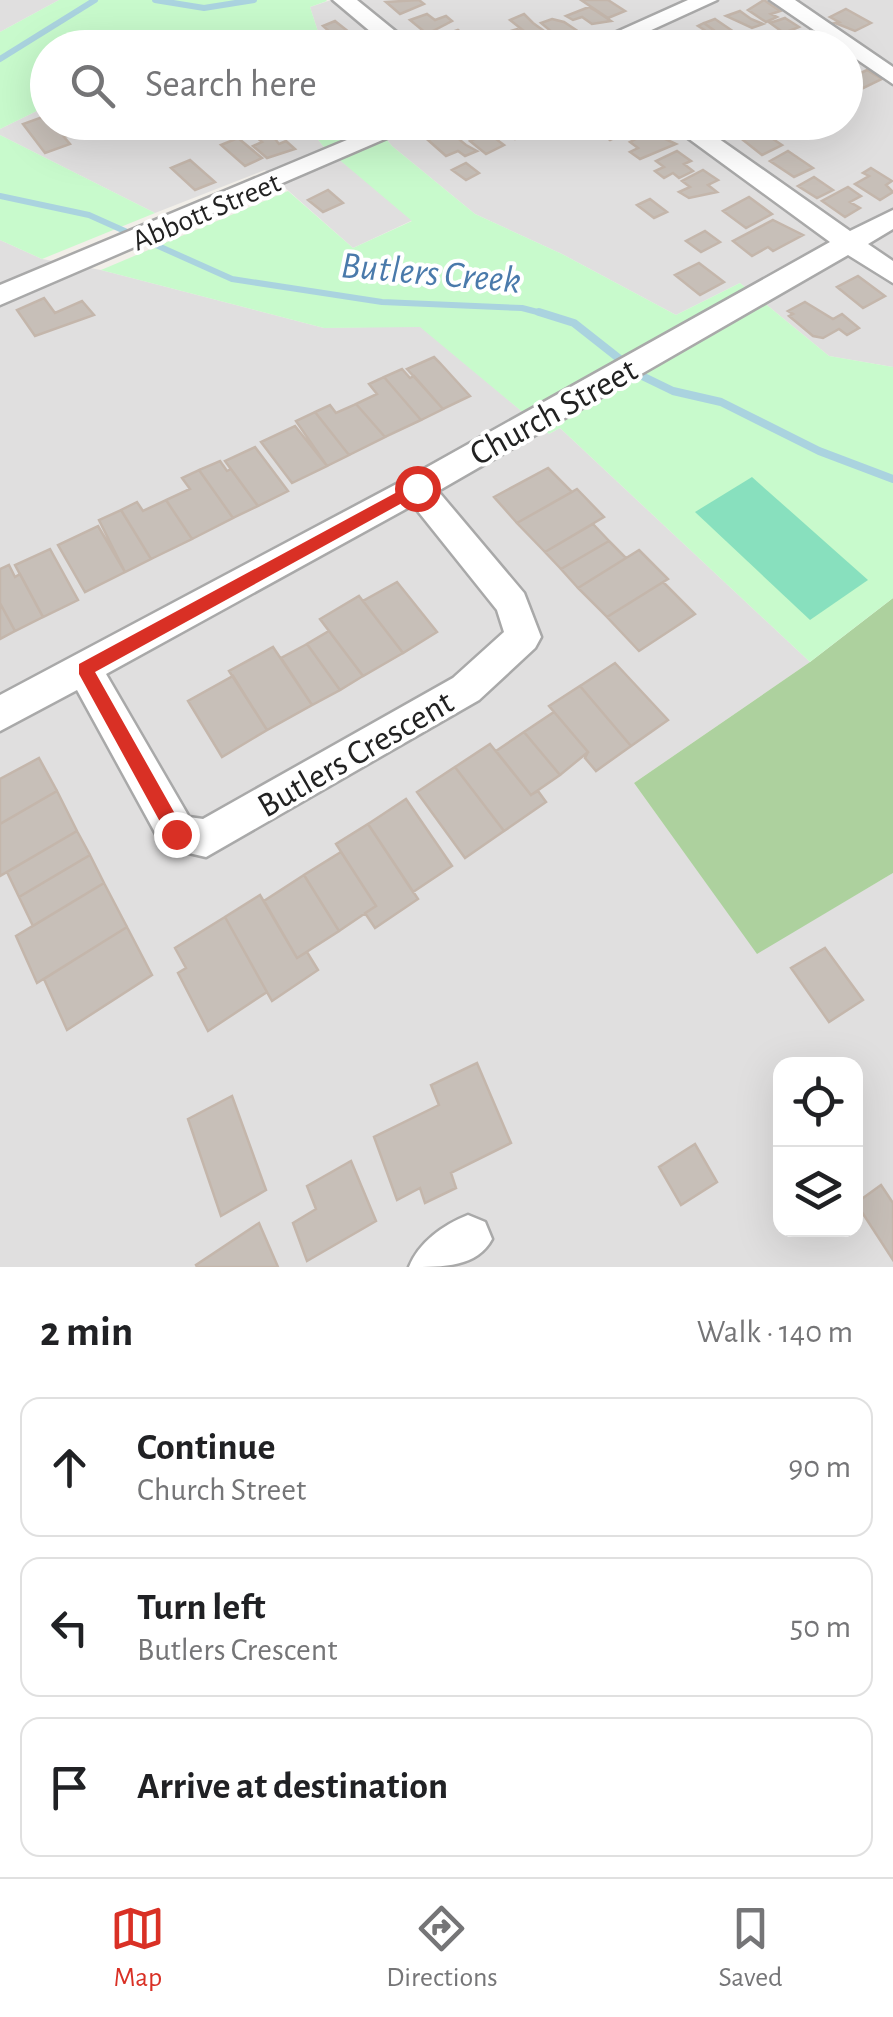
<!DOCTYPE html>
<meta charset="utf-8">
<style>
body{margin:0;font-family:"Alegreya Sans",sans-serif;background:#f6f6f6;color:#202124}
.controls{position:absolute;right:30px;bottom:30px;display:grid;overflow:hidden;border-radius:20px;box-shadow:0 10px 40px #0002}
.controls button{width:90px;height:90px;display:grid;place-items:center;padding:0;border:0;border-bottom:2px solid #e0e0e0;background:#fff;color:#202124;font:50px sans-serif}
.stop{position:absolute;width:30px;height:30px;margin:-22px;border:8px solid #d93025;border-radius:50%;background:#fff}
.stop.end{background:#d93025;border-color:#fff;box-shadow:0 2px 10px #0008}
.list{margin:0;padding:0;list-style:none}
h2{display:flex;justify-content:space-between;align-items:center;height:130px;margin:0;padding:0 40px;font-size:42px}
h2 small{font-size:32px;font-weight:400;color:#757577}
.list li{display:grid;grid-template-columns:65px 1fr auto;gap:30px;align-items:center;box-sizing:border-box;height:140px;margin:0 20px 20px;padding:0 20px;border:2px solid #e0e0e0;border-radius:20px}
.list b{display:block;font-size:38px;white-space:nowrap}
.list p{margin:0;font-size:32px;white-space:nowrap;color:#757577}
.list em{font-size:32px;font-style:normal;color:#757577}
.icon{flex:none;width:55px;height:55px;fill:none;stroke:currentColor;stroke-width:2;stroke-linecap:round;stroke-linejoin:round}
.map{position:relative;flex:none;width:893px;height:1267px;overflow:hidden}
.search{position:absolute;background:#fff;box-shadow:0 10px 40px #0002;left:30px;right:30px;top:30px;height:110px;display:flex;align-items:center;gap:25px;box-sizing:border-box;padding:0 35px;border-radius:55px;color:#757577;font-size:38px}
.sheet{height:610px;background:#fff}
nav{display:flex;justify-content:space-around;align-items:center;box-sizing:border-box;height:140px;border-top:2px solid #e0e0e0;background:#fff;font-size:28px;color:#757577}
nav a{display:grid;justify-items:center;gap:5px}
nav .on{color:#d93025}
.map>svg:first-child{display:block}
</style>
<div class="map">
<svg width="893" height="1267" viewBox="0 0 893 1267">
<rect width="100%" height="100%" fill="#f2efe9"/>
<path fill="#e0dfdf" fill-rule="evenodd" d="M 0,0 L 59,0 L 0,32 Z
M 331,0 L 893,0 L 893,367 L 829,356 L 740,283 L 676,315 L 562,254 L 475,214 L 392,146 L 373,123 L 846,122 L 846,48 L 323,47 L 310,7 Z
M 47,106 L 48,122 L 305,123 L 323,146 L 413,220 L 353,248 L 265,170 L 155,213 L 0,135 L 0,129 Z
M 0,240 L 42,259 L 101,270 L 324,328 L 420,326 L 549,434 L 560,428 L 810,662 L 634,783 L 757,953 L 893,873 L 893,1267 L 0,1267 ZM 780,1064 L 856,1064 L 856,1230 L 780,1230 Z"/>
<path fill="#add19e" d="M 893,598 L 893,873 L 757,954 L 634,783 L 810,662 Z"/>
<path fill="#c8facc" d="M 59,0 L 326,0 L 327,1 L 310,7 L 323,47 L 48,48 L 47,106 L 0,129 L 0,32 Z
M 305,123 L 373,123 L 392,146 L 475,214 L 562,254 L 676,315 L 740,283 L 829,356 L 893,367 L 893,598 L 810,662 L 560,428 L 549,434 L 420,327 L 324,328 L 101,270 L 288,191 L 353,248 L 412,221 L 323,146 Z
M 0,135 L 155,213 L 42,259 L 0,240 Z"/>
<path fill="#88e0be" d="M 752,477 L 868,580 L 810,620 L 695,512 Z"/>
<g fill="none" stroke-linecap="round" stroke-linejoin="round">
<path stroke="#aad3df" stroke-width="6" d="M 155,0 L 204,8 L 254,0
M 0,59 L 95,0
M 0,196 L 89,215 L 232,279 L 382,302 L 522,308 L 549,315"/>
<path stroke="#aad3df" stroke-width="8" d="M 539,312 L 574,323 L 640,375 L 673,391 L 721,402 L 819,451 L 893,479"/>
</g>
<path fill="#c7bfb8" stroke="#c4b6ab" stroke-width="2.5" d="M 419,0 L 424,4 L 400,14 L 386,2 Z
M 581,0 L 608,0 L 625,11 L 608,18 Z
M 764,0 L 780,11 L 771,14 L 777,17 L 766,22 L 748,10 Z
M 589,7 L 596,11 L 611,21 L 592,24 L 582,17 L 573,20 L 566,16 Z
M 846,9 L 871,23 L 855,31 L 835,23 L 839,22 L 830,17 Z
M 740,11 L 751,19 L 763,24 L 752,28 L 726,16 Z
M 427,14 L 435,20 L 446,16 L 452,21 L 427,34 L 410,20 Z
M 524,14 L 533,23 L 558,41 L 544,47 L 510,20 Z
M 785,18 L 799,27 L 784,33 L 770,23 Z
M 552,19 L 564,22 L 576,30 L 558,37 L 541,23 Z
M 715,19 L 737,34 L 726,39 L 704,23 Z
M 335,21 L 350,33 L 330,41 L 324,36 L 331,33 L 323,26 Z
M 704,23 L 726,39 L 737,39 L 719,46 L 703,35 L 709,33 L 698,26 Z
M 517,29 L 543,47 L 523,48 L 504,33 Z
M 458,30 L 470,38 L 446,48 L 431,48 L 424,42 Z
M 867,70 L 882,79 L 853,93 L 846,89 L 846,80 Z
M 48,115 L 48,122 L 124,122 L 106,129 L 102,124 L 64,137 L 70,144 L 45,153 L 23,124 Z
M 495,122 L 530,122 L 523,126 L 531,132 L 515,139 Z
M 608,122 L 625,122 L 633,129 L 610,140 L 595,129 Z
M 765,123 L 779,132 L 770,137 L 782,145 L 762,155 L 738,136 Z
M 268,130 L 279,144 L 286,141 L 295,149 L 267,158 L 253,146 L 262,142 L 255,136 Z
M 449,131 L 466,145 L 477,151 L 465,156 L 458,151 L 446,156 L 428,140 Z
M 650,132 L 676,144 L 640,159 L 630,152 L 638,148 L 630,142 Z
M 488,133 L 504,145 L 486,154 L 470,141 Z
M 238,138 L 262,158 L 245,166 L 221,145 Z
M 677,151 L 691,161 L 684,164 L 693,171 L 679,178 L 673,173 L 664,178 L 655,171 L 664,167 L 656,161 Z
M 788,151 L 813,168 L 794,177 L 770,161 Z
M 190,160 L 215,182 L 195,190 L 171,168 Z
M 466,163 L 479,173 L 466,180 L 452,170 Z
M 871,168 L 892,181 L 886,185 L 893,192 L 880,200 L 855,184 L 869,176 L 863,173 Z
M 703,170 L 718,180 L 708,185 L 717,192 L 689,198 L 679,192 L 690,187 L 682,181 Z
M 814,177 L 833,190 L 817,198 L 798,186 Z
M 848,187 L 861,196 L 850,202 L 860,208 L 845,217 L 822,201 Z
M 328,190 L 343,203 L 323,212 L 308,200 Z
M 749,197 L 772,214 L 746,228 L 723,211 Z
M 650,199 L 667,212 L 654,218 L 637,205 Z
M 773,220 L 803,235 L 773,251 L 768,247 L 752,256 L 733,241 Z
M 705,231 L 720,242 L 701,252 L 686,241 Z
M 699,263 L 724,282 L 700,295 L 675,275 Z
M 858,276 L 885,296 L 863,308 L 837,287 Z
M 44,298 L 55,313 L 82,301 L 94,315 L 35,336 L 17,310 Z
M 805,302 L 833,319 L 842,314 L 859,328 L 847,335 L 839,329 L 823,338 L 813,336 L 789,316 L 793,314 L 788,311 Z
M 434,357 L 440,363 L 470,396 L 443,409 L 407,369 Z
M 402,369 L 410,378 L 414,376 L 443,409 L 421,420 L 384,377 Z
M 384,377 L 421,420 L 385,437 L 356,404 L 377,394 L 369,384 Z
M 356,404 L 385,437 L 349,455 L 315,412 L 330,405 L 336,413 Z
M 315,412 L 349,455 L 327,466 L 296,421 Z
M 295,426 L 327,466 L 292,483 L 261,442 Z
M 255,447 L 288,491 L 258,506 L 225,461 Z
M 220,461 L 227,471 L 231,469 L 258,506 L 233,518 L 199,470 Z
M 548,468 L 572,492 L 517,523 L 494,497 Z
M 199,470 L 233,518 L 192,539 L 166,500 L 190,489 L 182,478 Z
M 577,489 L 604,517 L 545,552 L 517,523 Z
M 166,500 L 192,539 L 151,559 L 121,510 L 137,502 L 143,511 Z
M 121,510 L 151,559 L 125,572 L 99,520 Z
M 593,524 L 609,541 L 561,569 L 545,552 Z
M 98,526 L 125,572 L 85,592 L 58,545 Z
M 609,541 L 626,558 L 578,588 L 561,569 Z
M 50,549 L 78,600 L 43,617 L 15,565 Z
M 639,550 L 668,579 L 607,617 L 578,588 Z
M 9,565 L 15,577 L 20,574 L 43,617 L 15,631 L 0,603 L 0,569 Z
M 397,582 L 437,632 L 403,653 L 363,601 Z
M 663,582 L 695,614 L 639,651 L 607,617 Z
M 359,596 L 403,653 L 363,676 L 320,619 Z
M 0,603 L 15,631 L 0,639 Z
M 329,631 L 363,676 L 340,690 L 307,644 Z
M 307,644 L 340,690 L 312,705 L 281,658 Z
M 273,647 L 312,705 L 267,730 L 229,671 Z
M 615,663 L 668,720 L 631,746 L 580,686 Z
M 233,676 L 267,730 L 222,757 L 188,701 Z
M 580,686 L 631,746 L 596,771 L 585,758 L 588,752 L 549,706 Z
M 554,712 L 588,752 L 560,775 L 524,732 Z
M 524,732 L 560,775 L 531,795 L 496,751 Z
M 490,744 L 531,795 L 538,791 L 546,802 L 504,831 L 455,767 Z
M 39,758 L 57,791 L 0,824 L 0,779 Z
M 455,767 L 504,831 L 465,858 L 417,792 Z
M 57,791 L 77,831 L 0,876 L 0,824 Z
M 406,799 L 452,866 L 413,892 L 368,824 Z
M 368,824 L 418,899 L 375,928 L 365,913 L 376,906 L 336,844 Z
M 77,831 L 90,855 L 19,897 L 7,872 Z
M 341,852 L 376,906 L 339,931 L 304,875 Z
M 90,855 L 104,883 L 33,926 L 19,897 Z
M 304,875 L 339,931 L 297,958 L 264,901 Z
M 104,883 L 127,927 L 37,983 L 16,936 Z
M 260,895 L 297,958 L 307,952 L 318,970 L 272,1001 L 225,917 Z
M 225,917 L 267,992 L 208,1031 L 178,973 L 186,968 L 175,948 Z
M 127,927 L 152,975 L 67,1030 L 44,979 Z
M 825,948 L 863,1000 L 829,1022 L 791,968 Z
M 477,1063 L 511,1143 L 451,1173 L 456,1188 L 425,1203 L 420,1188 L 397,1200 L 374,1137 L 439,1105 L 431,1085 Z
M 232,1096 L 266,1190 L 221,1216 L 188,1119 Z
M 695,1144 L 717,1182 L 681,1205 L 659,1167 Z
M 351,1161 L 376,1221 L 307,1261 L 293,1223 L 316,1209 L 307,1186 Z
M 881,1185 L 893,1203 L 893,1260 L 856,1203 Z
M 259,1223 L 278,1267 L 197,1267 L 196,1265 Z"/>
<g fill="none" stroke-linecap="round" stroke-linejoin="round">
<g stroke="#a9a9a9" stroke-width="5">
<path id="street" d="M 333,0 L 357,0 L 416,48 L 390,48 Z
M 688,0 L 717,0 L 612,48 L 581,48 Z
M 770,0 L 795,0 L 893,67 L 893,84 Z
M 390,122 L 424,122 L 0,305 L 0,285 Z
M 666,122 L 695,122 L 850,231 L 893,210 L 893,229 L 868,244 L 893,261 L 893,283 L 848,255 L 438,491 L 524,593 L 541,637 L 535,648 L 479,700 L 206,857 L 163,847 L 77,690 L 0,731 L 0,695 L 406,479 L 830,242 ZM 413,505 L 497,610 L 504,632 L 453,678 L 203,819 L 189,817 L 106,674 Z
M 468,1215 L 485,1222 L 492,1239 C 477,1267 444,1267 409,1267 C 419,1242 443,1225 468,1215 Z"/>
</g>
<use href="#street" fill="#fff" fill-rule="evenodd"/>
</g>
<path fill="#d93025" d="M 412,484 L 422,484 L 422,492 L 95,672 L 183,828 L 183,840 L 170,840 L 79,674 L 79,664 Z"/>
<g text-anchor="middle" stroke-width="8" stroke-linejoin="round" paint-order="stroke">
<g font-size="30" fill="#222" stroke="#fff">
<text transform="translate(206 211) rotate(-23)" y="10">Abbott Street</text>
</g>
<g font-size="35" fill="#222" stroke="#fff">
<text transform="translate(553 411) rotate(-29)" y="12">Church Street</text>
<text transform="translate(355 753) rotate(-30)" y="12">Butlers Crescent</text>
</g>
<g font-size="38" font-style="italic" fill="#4a7aab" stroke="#fff">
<text transform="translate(431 272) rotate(5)" y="13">Butlers Creek</text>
</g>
</g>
</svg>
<div class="controls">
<button><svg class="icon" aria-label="locate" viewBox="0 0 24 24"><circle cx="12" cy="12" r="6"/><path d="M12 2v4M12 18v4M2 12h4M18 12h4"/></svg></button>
<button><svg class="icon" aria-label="layers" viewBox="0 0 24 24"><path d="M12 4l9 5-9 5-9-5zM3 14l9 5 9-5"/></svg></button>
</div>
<div class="stop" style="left:417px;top:488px"></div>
<div class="stop end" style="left:176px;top:834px"></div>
<div class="search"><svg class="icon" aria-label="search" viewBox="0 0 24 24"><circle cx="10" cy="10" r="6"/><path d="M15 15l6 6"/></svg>Search here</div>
</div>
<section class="sheet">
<h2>2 min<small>Walk · 140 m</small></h2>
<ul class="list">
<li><svg class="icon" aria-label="ahead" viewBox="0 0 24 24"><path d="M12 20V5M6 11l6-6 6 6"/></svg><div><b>Continue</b><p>Church Street</p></div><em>90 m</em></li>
<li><svg class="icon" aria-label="left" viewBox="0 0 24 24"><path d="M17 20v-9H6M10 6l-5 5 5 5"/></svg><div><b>Turn left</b><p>Butlers Crescent</p></div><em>50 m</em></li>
<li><svg class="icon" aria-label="arrive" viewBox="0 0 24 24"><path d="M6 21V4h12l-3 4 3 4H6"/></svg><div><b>Arrive at destination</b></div></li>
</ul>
</section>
<nav>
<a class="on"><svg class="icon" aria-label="map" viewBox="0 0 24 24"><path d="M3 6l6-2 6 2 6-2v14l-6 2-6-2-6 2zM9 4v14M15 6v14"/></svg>Map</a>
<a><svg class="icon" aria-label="directions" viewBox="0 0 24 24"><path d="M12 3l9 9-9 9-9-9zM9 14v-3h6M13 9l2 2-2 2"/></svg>Directions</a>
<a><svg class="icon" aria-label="saved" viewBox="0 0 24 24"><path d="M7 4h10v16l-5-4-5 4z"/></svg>Saved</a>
</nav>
